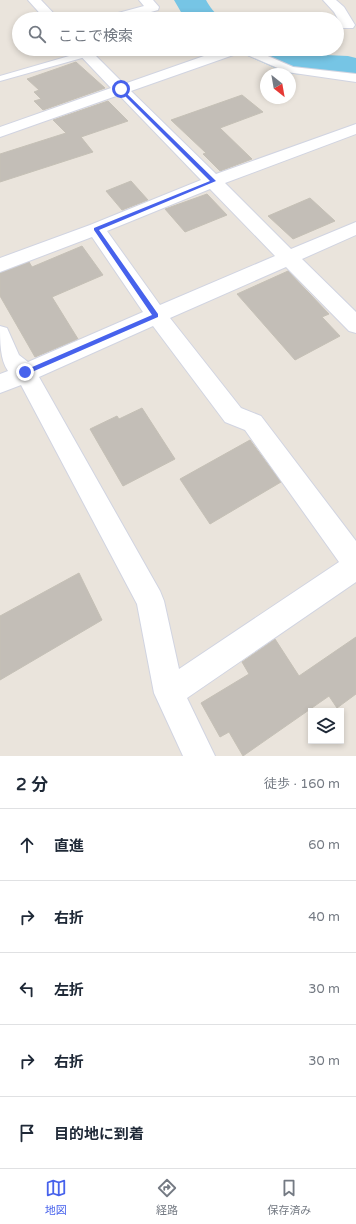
<!DOCTYPE html>
<html lang="ja">
<meta charset="utf-8">
<style>
body{margin:0;font-family:"Varela Round","Noto Sans JP",sans-serif;background:#f6f6f7;color:#1f2937}
.controls{position:absolute;right:12px;bottom:12px;display:grid;overflow:hidden;border-radius:0px;box-shadow:0 2px 6px #0003}
.controls button{width:36px;height:36px;display:grid;place-items:center;padding:0;border:0;border-bottom:1px solid #e0e1e3;background:#fff;color:#1f2937;font:20px sans-serif}
.compass{position:absolute;left:260px;top:68px;width:36px;height:36px;border-radius:50%;background:#fff;box-shadow:0 2px 6px #0003;rotate:149deg}
.stop{position:absolute;width:12px;height:12px;margin:-9px;border:3px solid #4762ec;border-radius:50%;background:#fff}
.stop.end{background:#4762ec;border-color:#fff;box-shadow:0 1px 4px #0008}
.list{margin:0;padding:0;list-style:none}
h2{display:flex;justify-content:space-between;align-items:center;height:52px;margin:0;padding:0 16px;font-size:17px}
h2 small{font-size:13px;font-weight:400;color:#747a83}
.list li{display:grid;grid-template-columns:26px 1fr auto;gap:12px;align-items:center;box-sizing:border-box;height:72px;padding:0 16px;border-top:1px solid #e0e1e3}
.list b{display:block;font-size:15px;white-space:nowrap}
.list em{font-size:13px;font-style:normal;color:#747a83}
.icon{flex:none;width:22px;height:22px;fill:none;stroke:currentColor;stroke-width:2;stroke-linecap:round;stroke-linejoin:round}
.map{position:relative;flex:none;width:356px;height:756px;overflow:hidden}
.search{position:absolute;background:#fff;box-shadow:0 2px 6px #0003;left:12px;right:12px;top:12px;height:44px;display:flex;align-items:center;gap:10px;box-sizing:border-box;padding:0 14px;border-radius:22px;color:#747a83;font-size:15px}
.sheet{height:412px;background:#fff}
nav{display:flex;justify-content:space-around;align-items:center;box-sizing:border-box;height:56px;border-top:1px solid #e0e1e3;background:#fff;font-size:11px;color:#747a83}
nav a{display:grid;justify-items:center;gap:2px}
nav .on{color:#4762ec}
.map>svg:first-child{display:block}
</style>
<div class="map">
<svg width="356" height="756" viewBox="0 0 356 756">
<rect width="100%" height="100%" fill="#eae4dc"/>
<g fill="none" stroke-linecap="round" stroke-linejoin="round">
<path fill="#76c5e5" fill-rule="evenodd" d="M 174,0 L 206,0 C 210,8 215,12 220,19 L 185,19 Z
M 243,49 L 289,49 L 300,54 L 348,56 L 356,58 L 356,81 L 343,77 L 294,74 L 282,71 L 248,56 Z"/>
</g>
<path fill="#c3beb7" stroke="#c5c0b6" d="M 76,62 L 105,88 L 43,110 L 34,101 L 41,99 L 34,92 L 39,90 L 27,79 Z
M 242,95 L 263,112 L 220,128 L 252,159 L 220,171 L 203,154 L 206,153 L 171,120 Z
M 108,101 L 128,121 L 81,137 L 93,152 L 0,182 L 0,154 L 66,133 L 53,120 Z
M 131,181 L 148,200 L 122,210 L 106,191 Z
M 207,194 L 227,215 L 185,232 L 165,209 Z
M 310,198 L 335,221 L 293,239 L 268,216 Z
M 82,246 L 103,275 L 52,297 L 78,339 L 35,357 L 0,296 L 0,273 L 29,262 L 32,267 Z
M 288,271 L 329,314 L 322,317 L 340,336 L 295,360 L 237,294 Z
M 142,408 L 175,459 L 123,486 L 90,429 L 117,416 L 119,419 Z
M 250,440 L 281,482 L 210,524 L 180,479 Z
M 79,573 L 102,620 L 0,680 L 0,616 Z
M 356,637 L 356,694 L 337,708 L 329,696 L 243,756 L 229,732 L 220,737 L 201,703 L 249,674 L 242,662 L 275,639 L 299,676 Z"/>
<g fill="none" stroke-linecap="round" stroke-linejoin="round">
<g stroke="#d1d4e1" stroke-width="2">
<path id="service" d="M 83,52 L 89,52 L 90,54 L 89,56 L 0,81 L 0,76 Z"/>
</g>
<g stroke="#d1d4e1" stroke-width="2">
<path id="pedestrian" d="M 236,49 L 252,49 L 293,67 L 356,74 L 356,82 L 287,72 L 238,51 Z"/>
</g>
<g stroke="#d1d4e1" stroke-width="2">
<path id="minor" d="M 28,0 L 41,0 L 59,19 L 45,19 Z
M 139,0 L 153,0 L 159,7 L 158,10 L 126,19 L 105,19 L 107,16 L 144,6 Z
M 323,0 L 336,0 L 344,7 L 355,25 L 353,28 L 343,28 L 334,12 Z
M 74,49 L 89,49 L 124,84 L 224,49 L 244,49 L 242,52 L 131,91 L 216,174 L 356,124 L 356,134 L 225,183 L 291,249 L 356,222 L 356,235 L 302,259 L 356,312 L 356,333 L 349,331 L 286,267 L 170,318 L 241,408 L 261,416 L 356,541 L 356,582 L 187,698 L 215,756 L 183,756 L 154,693 L 137,604 L 21,385 L 0,393 L 0,374 L 8,371 C 0,360 0,341 0,326 L 7,328 L 19,355 L 28,362 L 143,312 L 92,237 L 0,272 L 0,258 L 90,225 L 201,180 L 119,95 L 0,137 L 0,127 L 111,88 ZM 210,189 L 275,256 L 160,305 L 107,231 ZM 153,326 L 225,422 L 245,430 L 339,562 L 179,669 L 164,601 L 160,591 L 39,377 Z"/>
</g>
<use href="#service" fill="#fff" fill-rule="evenodd"/>
<use href="#pedestrian" fill="#fff" fill-rule="evenodd"/>
<use href="#minor" fill="#fff" fill-rule="evenodd"/>
</g>
<path fill="#4762ec" d="M 121,88 L 216,181 L 99,230 L 158,314 L 158,317 L 25,375 L 22,372 L 23,371 L 152,315 L 94,230 L 94,228 L 210,181 L 119,90 Z"/>
</svg>
<div class="controls">
<button><svg class="icon" aria-label="layers" viewBox="0 0 24 24"><path d="M12 4l9 5-9 5-9-5zM3 14l9 5 9-5"/></svg></button>
</div>
<svg class="compass" viewBox="-18 -18 36 36"><path d="M0-13l5 13h-10z" fill="#e53935"/><path d="M0 13l5-13h-10z" fill="#747a83"/></svg>
<div class="stop" style="left:121px;top:89px"></div>
<div class="stop end" style="left:25px;top:372px"></div>
<div class="search"><svg class="icon" aria-label="search" viewBox="0 0 24 24"><circle cx="10" cy="10" r="6"/><path d="M15 15l6 6"/></svg>ここで検索</div>
</div>
<section class="sheet">
<h2>2 分<small>徒歩 · 160 m</small></h2>
<ul class="list">
<li><svg class="icon" aria-label="ahead" viewBox="0 0 24 24"><path d="M12 20V5M6 11l6-6 6 6"/></svg><div><b>直進</b></div><em>60 m</em></li>
<li><svg class="icon" aria-label="right" viewBox="0 0 24 24"><path d="M7 20v-9h11M14 6l5 5-5 5"/></svg><div><b>右折</b></div><em>40 m</em></li>
<li><svg class="icon" aria-label="left" viewBox="0 0 24 24"><path d="M17 20v-9H6M10 6l-5 5 5 5"/></svg><div><b>左折</b></div><em>30 m</em></li>
<li><svg class="icon" aria-label="right" viewBox="0 0 24 24"><path d="M7 20v-9h11M14 6l5 5-5 5"/></svg><div><b>右折</b></div><em>30 m</em></li>
<li><svg class="icon" aria-label="arrive" viewBox="0 0 24 24"><path d="M6 21V4h12l-3 4 3 4H6"/></svg><div><b>目的地に到着</b></div></li>
</ul>
</section>
<nav>
<a class="on"><svg class="icon" aria-label="map" viewBox="0 0 24 24"><path d="M3 6l6-2 6 2 6-2v14l-6 2-6-2-6 2zM9 4v14M15 6v14"/></svg>地図</a>
<a><svg class="icon" aria-label="directions" viewBox="0 0 24 24"><path d="M12 3l9 9-9 9-9-9zM9 14v-3h6M13 9l2 2-2 2"/></svg>経路</a>
<a><svg class="icon" aria-label="saved" viewBox="0 0 24 24"><path d="M7 4h10v16l-5-4-5 4z"/></svg>保存済み</a>
</nav>
